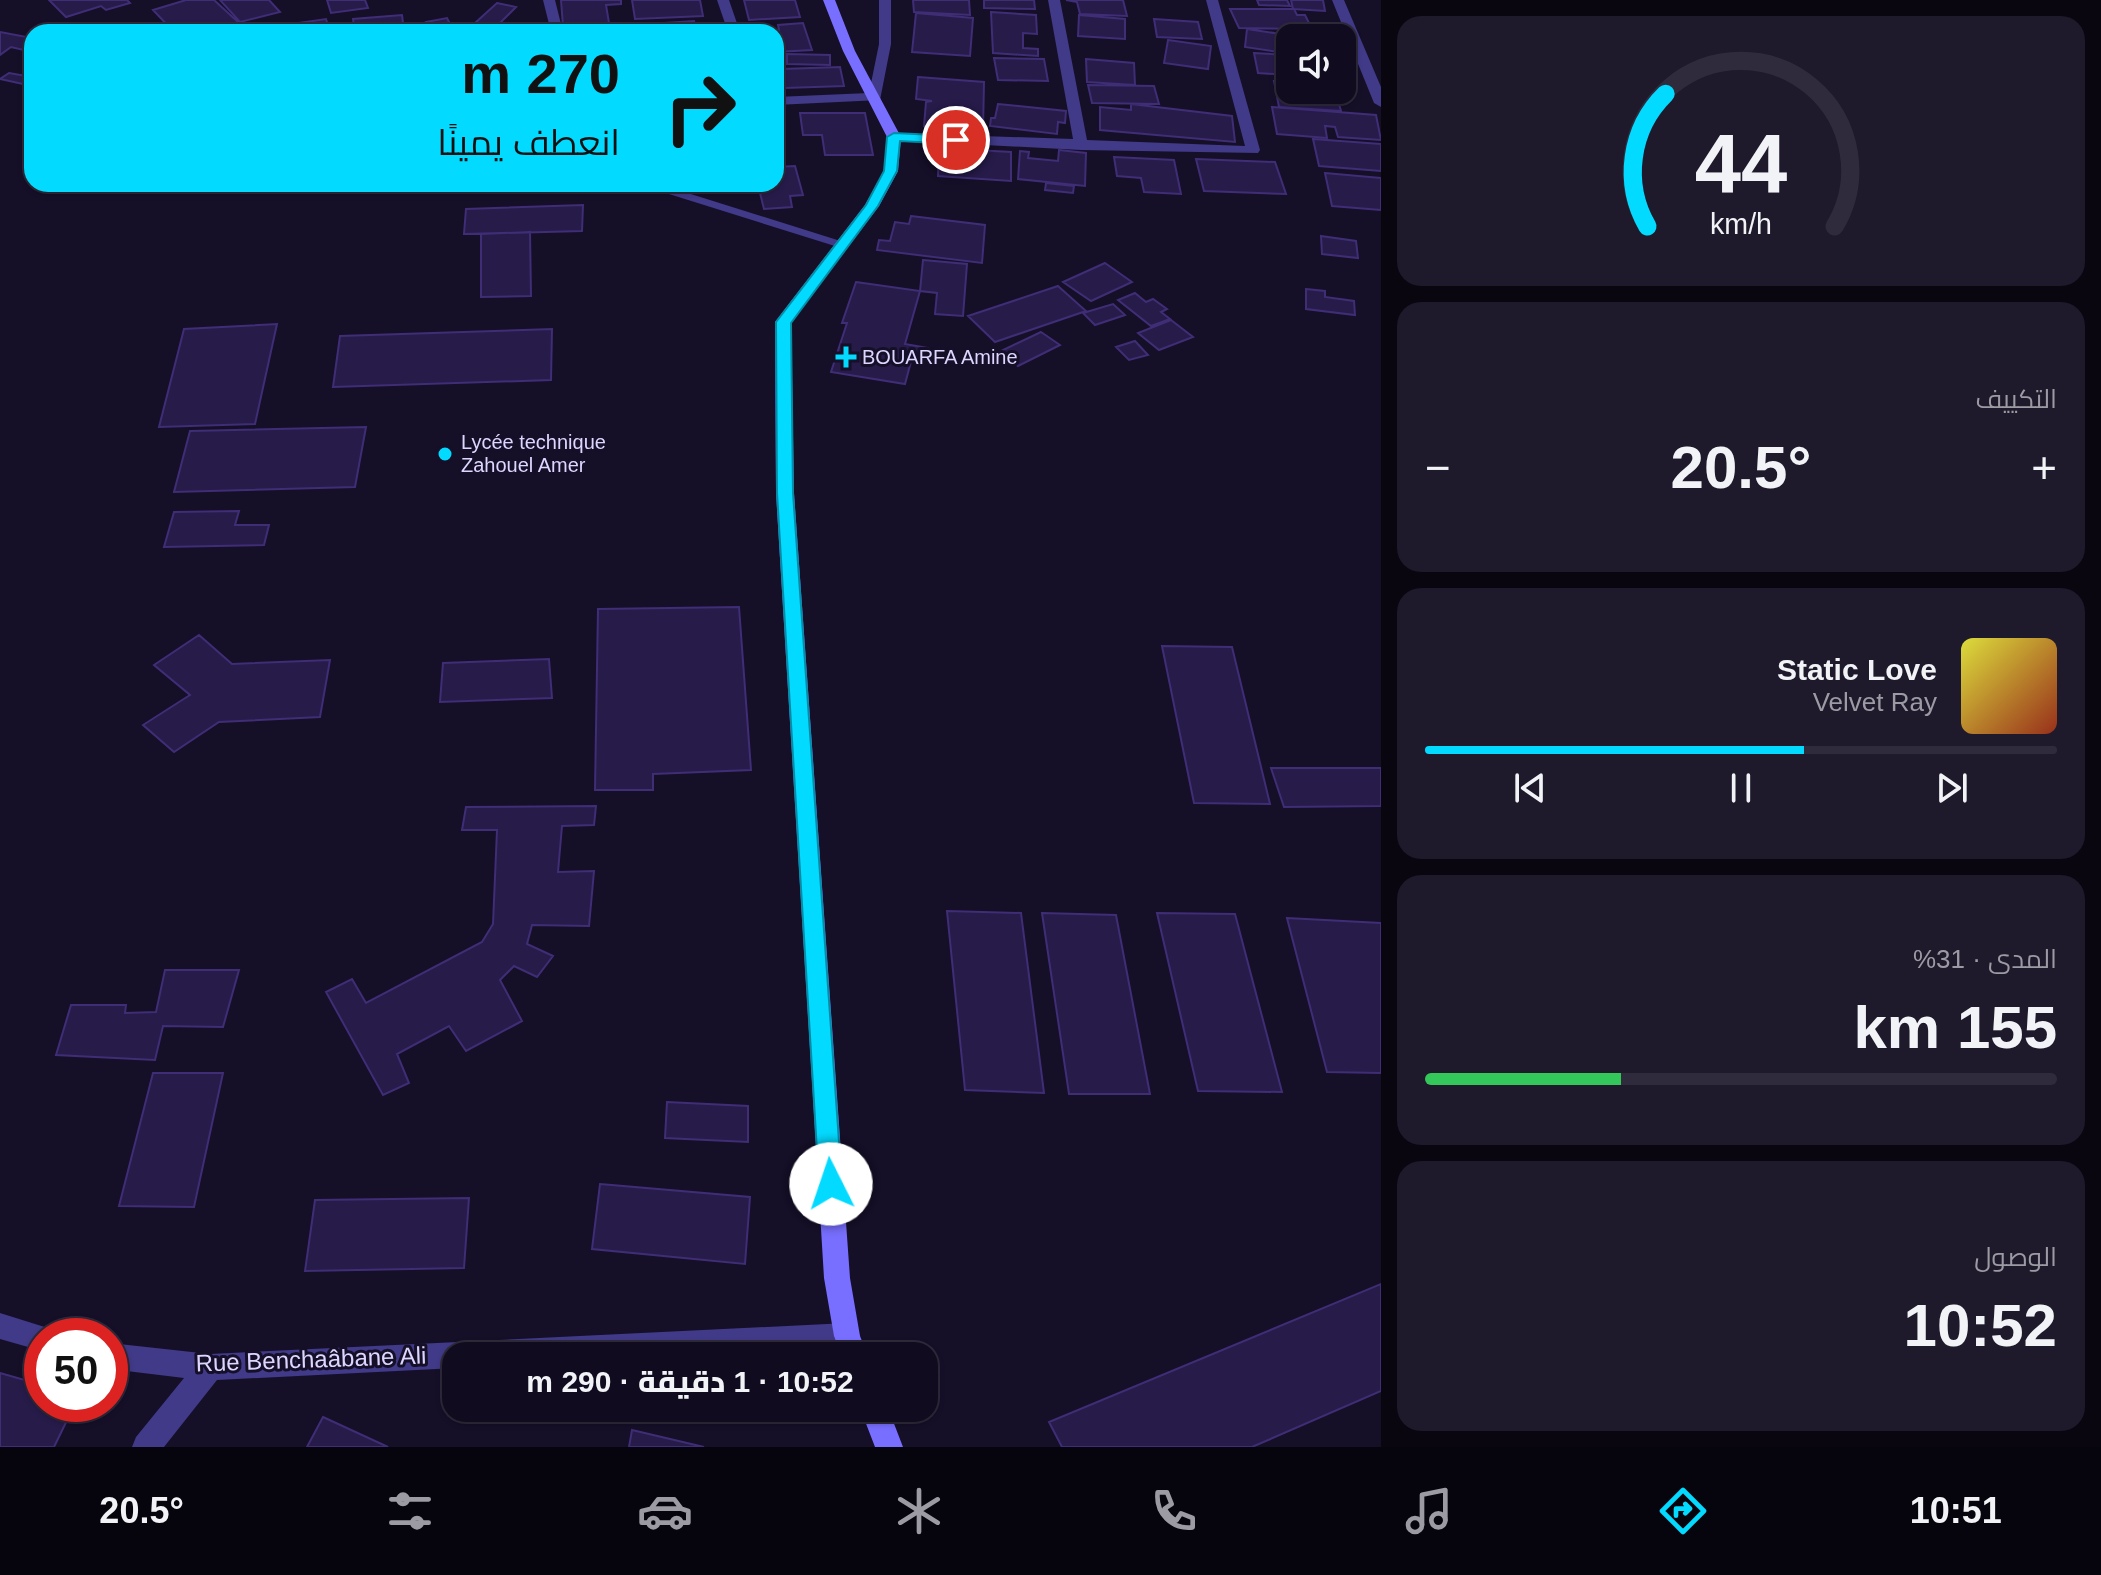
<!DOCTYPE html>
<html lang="ar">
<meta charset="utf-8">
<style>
:root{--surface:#100b1e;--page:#1e192b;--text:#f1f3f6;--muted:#9c9ba4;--line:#302b3c;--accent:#03daff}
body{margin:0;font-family:Arial,Cairo,sans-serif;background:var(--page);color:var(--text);direction:rtl;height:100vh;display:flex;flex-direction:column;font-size:30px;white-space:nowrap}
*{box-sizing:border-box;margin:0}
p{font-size:26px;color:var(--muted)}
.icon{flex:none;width:44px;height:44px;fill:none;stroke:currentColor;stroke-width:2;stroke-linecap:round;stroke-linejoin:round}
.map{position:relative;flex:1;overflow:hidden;direction:ltr}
.side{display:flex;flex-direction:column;gap:16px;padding:16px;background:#090610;width:720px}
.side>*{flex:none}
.guide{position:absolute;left:24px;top:24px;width:760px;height:168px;border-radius:24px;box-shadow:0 2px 6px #0004,0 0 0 2px var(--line);direction:rtl;background:#03daff;color:#111;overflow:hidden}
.tools{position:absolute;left:1276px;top:24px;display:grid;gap:16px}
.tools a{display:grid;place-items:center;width:80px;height:80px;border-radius:16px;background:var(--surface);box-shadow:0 2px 6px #0004,0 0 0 2px var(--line);font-size:40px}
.speed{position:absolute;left:24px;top:1318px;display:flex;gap:16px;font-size:40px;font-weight:700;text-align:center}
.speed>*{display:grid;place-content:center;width:104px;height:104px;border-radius:50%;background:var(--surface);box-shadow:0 2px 6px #0004,0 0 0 2px var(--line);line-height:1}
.speed .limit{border:12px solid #d22;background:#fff;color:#111}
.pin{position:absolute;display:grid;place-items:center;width:68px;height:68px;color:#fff;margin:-34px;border:4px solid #fff;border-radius:50%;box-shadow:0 2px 8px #0007}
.me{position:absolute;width:88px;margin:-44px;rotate:356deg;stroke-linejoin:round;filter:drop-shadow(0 0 6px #0008)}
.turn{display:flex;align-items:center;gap:28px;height:168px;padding:0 32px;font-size:36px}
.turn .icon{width:104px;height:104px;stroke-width:2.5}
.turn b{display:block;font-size:56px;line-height:68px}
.big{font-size:60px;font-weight:800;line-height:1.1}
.side .widget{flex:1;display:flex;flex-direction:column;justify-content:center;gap:12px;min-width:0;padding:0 28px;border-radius:24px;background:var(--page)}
.side .dial{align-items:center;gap:0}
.dial svg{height:208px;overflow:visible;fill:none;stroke:var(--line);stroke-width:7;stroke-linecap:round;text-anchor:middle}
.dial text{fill:var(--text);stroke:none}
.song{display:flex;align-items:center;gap:24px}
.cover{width:96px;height:96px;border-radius:12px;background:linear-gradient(135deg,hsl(60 70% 55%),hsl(10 70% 35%))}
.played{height:8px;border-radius:4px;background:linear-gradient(90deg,var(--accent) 60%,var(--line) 60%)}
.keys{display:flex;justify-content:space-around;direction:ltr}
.heat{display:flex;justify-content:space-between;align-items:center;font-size:44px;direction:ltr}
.charge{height:12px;border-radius:6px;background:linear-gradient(90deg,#34c759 31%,var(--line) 0)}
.trip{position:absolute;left:442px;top:1342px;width:496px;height:80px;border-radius:24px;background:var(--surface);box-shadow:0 2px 6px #0004,0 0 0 2px var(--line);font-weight:800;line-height:80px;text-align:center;direction:rtl}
.menu{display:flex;height:128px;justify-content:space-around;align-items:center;background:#06040c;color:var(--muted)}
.menu .icon{width:56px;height:56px}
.menu .current{color:var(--accent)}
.menu b{font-size:36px;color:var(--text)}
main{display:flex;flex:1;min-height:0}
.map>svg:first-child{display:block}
.building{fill:#271b4a;stroke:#3f2d76;stroke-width:2}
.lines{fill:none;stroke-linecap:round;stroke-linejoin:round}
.minor{fill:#403a88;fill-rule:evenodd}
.secondary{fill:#786eff;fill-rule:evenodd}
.route{fill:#03daff;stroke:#028ea6;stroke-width:2}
.poi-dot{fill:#03daff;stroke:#150f28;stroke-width:3}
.labels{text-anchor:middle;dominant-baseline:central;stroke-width:6;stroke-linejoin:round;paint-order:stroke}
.poi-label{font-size:20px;fill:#ddd7ff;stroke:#150f28;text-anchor:start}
.near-street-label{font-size:24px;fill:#ddd7ff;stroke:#150f28}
</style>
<main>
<section class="side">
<div class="widget dial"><svg viewBox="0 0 100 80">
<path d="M14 69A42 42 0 1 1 86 69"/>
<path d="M14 69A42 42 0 0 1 21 18" stroke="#03daff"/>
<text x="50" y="56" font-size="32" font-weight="700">44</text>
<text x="50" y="72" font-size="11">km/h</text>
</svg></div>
<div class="widget"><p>التكييف</p>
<div class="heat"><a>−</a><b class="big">20.5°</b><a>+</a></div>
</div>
<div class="widget">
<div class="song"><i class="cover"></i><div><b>Static Love</b><p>Velvet Ray</p></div></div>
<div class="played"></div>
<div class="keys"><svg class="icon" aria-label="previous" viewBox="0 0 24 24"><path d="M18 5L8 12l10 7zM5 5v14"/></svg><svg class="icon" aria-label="pause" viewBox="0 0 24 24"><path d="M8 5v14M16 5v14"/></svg><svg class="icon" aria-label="next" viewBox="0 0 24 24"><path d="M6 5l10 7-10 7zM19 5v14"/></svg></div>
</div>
<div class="widget"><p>المدى · 31%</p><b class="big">155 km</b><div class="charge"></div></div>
<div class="widget"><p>الوصول</p><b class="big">10:52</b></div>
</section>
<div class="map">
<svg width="1381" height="1447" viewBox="0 0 1381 1447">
<rect width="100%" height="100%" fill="#150f28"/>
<path class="building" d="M49,0h78l3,3 -24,7 -5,-4 -35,11z
M186,0h28l24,22 -29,9 -7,-7 -28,8 -21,-22z
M220,0h49l11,12 -40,10z
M327,0h38l3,8 -37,5z
M561,0h60v4l-15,1 3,18 -46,3z
M632,0h68l3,16 -68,3z
M744,0h51l5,17 -51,3z
M913,0h56l1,15 -56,-3z
M984,0h50l1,9 -51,-1z
M1066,0h57l4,16 -47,-2 -3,-12z
M1257,0h30l3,6 -31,-1z
M1291,0h32l2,11 -32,-2z
M497,3l19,4 -21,21 -20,-5z
M1230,9h64l3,6h8l7,14 -73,-1z
M991,12l45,3 1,19 -14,-1v15l15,1v7l-45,-3z
M916,13l57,5 -3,38 -58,-4z
M402,15l2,15 -49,2 -2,-13z
M1079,15l46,4v20l-47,-3z
M447,18l6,12 -22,2 -5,-10z
M326,19l4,13h-29l-3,-9z
M1154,19l44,3 4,17 -45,-2z
M694,21l1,5 16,-2 3,8h-46l-3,-9z
M803,23l9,27 -36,2v-20h-20l23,-2 -1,-5z
M1247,29l41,6 -2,18 -41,-6z
M0,32l32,6v14l-21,-5 -11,8z
M1168,40l43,6 -3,23 -44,-6z
M1254,53l36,2v12h-3l2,8 -31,-2z
M787,54l43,1v10l-43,-1z
M994,58l50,1 4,22 -50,-1z
M1086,59l48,4 1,22 -48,-3z
M840,67l4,19 -59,2 -3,-19z
M9,73l23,4v9l-32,-7z
M918,77l66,5 -1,49 -59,-5 2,-24 6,-1 -16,-2z
M1274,81l16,1v8h45l6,21 -62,-4z
M1088,85l66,1 5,18 -67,-1z
M998,104l68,7 -1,12 -7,-1 -1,12 -67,-8 1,-8h4z
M1131,104l101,12 3,26 -135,-12v-23l31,3z
M1272,107l104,8 5,25 -43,-3 -3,-10 -10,-1 2,12 -50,-4z
M800,113h65l8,42h-48l-3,-20h-19z
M1313,139l68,5v27l-62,-5z
M939,148l72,4v29l-73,-5z
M1059,150l27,3 -1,33 -67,-7 2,-28 9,1 -1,6 30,3z
M1114,157l60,3 7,34 -37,-2 -3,-14 -24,-2z
M1196,159l79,3 11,32 -82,-3z
M795,166l8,29 -13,1 2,11 -28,2 -5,-20 -17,1 -1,-6h35v-17z
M1325,173l56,5v32l-49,-4z
M1046,183l28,3 -1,7 -28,-3z
M583,205l-1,26 -118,3 2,-25z
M911,216l74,9 -3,38 -105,-13 2,-10 11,1 5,-19 14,2z
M530,232l1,64 -50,1v-63z
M1321,236l35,5 2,17 -36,-4z
M923,260l44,4 -4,52 -28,-2 2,-21 -17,-2z
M1105,263l27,19 -41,19 -28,-19z
M856,282l64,9 -15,53 23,4 -2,9 -13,-3 -8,30 -74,-12 16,-49h-5z
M1058,286l28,25 -91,31 -27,-26z
M1306,289l19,2v6l29,4 1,14 -49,-6z
M1135,293l11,9 7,-3 14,10 -6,3 9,7 -19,7 -33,-26z
M1113,304l12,11 -30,10 -12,-12z
M1171,320l22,17 -34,13 -21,-17z
M277,324l-22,100 -96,3 25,-98z
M552,329l-1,51 -218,7 7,-51z
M1041,332l19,13 -42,21 -19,-14z
M1135,341l13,14 -19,5 -13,-13z
M366,427l-11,60 -181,5 16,-61z
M239,511l-4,14h34l-5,20 -100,2 10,-35z
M739,607l12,163 -98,4v16h-58l3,-181z
M199,635l33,29 98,-4 -10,57 -101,5 -45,30 -31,-27 47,-30 -36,-30z
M1162,646l70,1 38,157 -76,-1z
M549,659l3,39 -112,4 3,-39z
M1271,768h110v38l-97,1z
M596,806l-2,19 -32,1 -4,46 36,-1 -5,55 -57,-1 -5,19 26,12 -16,21 -23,-11 -14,14 22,41 -56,30 -17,-25 -52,28 12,29 -26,12 -57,-103 26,-13 14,24 116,-61 11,-18 4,-94h-35l4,-23z
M947,911l74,2 23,180 -79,-3z
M1042,913l74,2 34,179h-81z
M1157,913l78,1 47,178 -84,-1z
M1287,918l94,5v150l-54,-1z
M165,970h74l-16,57 -60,-1 -8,34 -99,-5 15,-50h55l-1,8 31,-1z
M153,1073h70l-29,134 -75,-1z
M667,1102l81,4v36l-83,-4z
M600,1184l150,13 -5,67 -153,-15z
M469,1198l-5,70 -159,3 10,-71z
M1381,1284v107l-129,56h-190l-13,-25z
M0,1373l42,12v19h33l-21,43h-54z
M323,1417l65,30h-81z
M632,1430l72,17h-75z"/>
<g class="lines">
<path class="minor" d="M543,0h12l8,32h-12z
M717,0h12l11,32h-12z
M879,0h12v44l-11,56 -104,5v-8l93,-4 10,-49z
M1048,0h12l27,140 158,6 -39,-146h12l42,150 -2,3 -177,-3 -192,-10 -2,-3 7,-4 179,6z
M1332,0h12l37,87v20l-7,-4z
M637,184h22l191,60 -7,4 -5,-1z
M0,1313l51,16 3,7h-12v15l-42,-12z
M847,1323l9,4 4,9 -4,9 -9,4 -137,7h-254v12l-239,12 -53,67h-32l4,-10 48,-59 -74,-9v-26l100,11z"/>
<path class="secondary" d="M823,0h12l20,51 46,86 -3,34 -19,35 -88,116 3,171 56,785 10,58 8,20h-26l-8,-20 -10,-58 -48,-785 -1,-171 90,-117 19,-34 3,-34 -44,-86z
M860,1408h28l15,39h-28z"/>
</g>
<path class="route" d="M894,133l62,3 6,4 -6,4 -56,-3 -3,30 -19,35 -87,117 2,170 49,691 -3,8 -8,3 -8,-3 -4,-8 -42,-691 -1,-171 90,-117 18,-34 3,-34z"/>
<g class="poi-dot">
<path d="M842 345h8v8h8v8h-8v8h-8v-8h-8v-8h8z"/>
<circle cx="445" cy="454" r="8"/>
</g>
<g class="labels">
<g class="poi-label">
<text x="862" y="357">BOUARFA Amine</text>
<text x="461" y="442">Lycée technique<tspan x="461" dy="23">Zahouel Amer</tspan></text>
</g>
<g class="near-street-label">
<text transform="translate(311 1359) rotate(-2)">Rue Benchaâbane Ali</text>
</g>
</g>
</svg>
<div class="tools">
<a><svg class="icon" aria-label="sound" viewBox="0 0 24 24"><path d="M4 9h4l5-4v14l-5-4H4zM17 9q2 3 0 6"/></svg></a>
</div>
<div class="speed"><div class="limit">50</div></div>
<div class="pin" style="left:956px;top:140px;background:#d93025"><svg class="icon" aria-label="arrive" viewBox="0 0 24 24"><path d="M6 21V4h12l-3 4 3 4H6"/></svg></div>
<svg class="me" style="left:831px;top:1184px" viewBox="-20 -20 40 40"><circle r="19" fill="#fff"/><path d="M0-13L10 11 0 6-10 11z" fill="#03daff"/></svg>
<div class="trip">10:52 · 1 دقيقة · 290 m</div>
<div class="guide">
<div class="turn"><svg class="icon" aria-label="right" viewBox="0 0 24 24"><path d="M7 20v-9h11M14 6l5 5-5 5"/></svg><div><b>270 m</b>انعطف يمينًا</div></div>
</div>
</div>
</main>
<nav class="menu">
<b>10:51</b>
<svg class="icon current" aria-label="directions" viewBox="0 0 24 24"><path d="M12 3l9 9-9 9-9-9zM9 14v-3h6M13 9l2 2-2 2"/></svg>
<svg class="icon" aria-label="music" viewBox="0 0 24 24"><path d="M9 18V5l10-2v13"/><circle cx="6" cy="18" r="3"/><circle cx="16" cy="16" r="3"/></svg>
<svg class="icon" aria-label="phone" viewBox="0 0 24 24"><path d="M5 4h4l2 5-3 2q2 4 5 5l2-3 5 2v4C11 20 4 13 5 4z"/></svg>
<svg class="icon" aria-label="climate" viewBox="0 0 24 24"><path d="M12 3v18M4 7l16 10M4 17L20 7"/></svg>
<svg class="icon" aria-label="car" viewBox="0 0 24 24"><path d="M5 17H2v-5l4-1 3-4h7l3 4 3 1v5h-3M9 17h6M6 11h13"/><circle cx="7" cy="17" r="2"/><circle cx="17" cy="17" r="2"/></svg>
<svg class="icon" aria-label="filters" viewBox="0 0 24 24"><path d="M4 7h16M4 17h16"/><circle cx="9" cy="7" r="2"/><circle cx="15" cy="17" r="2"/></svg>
<b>20.5°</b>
</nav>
